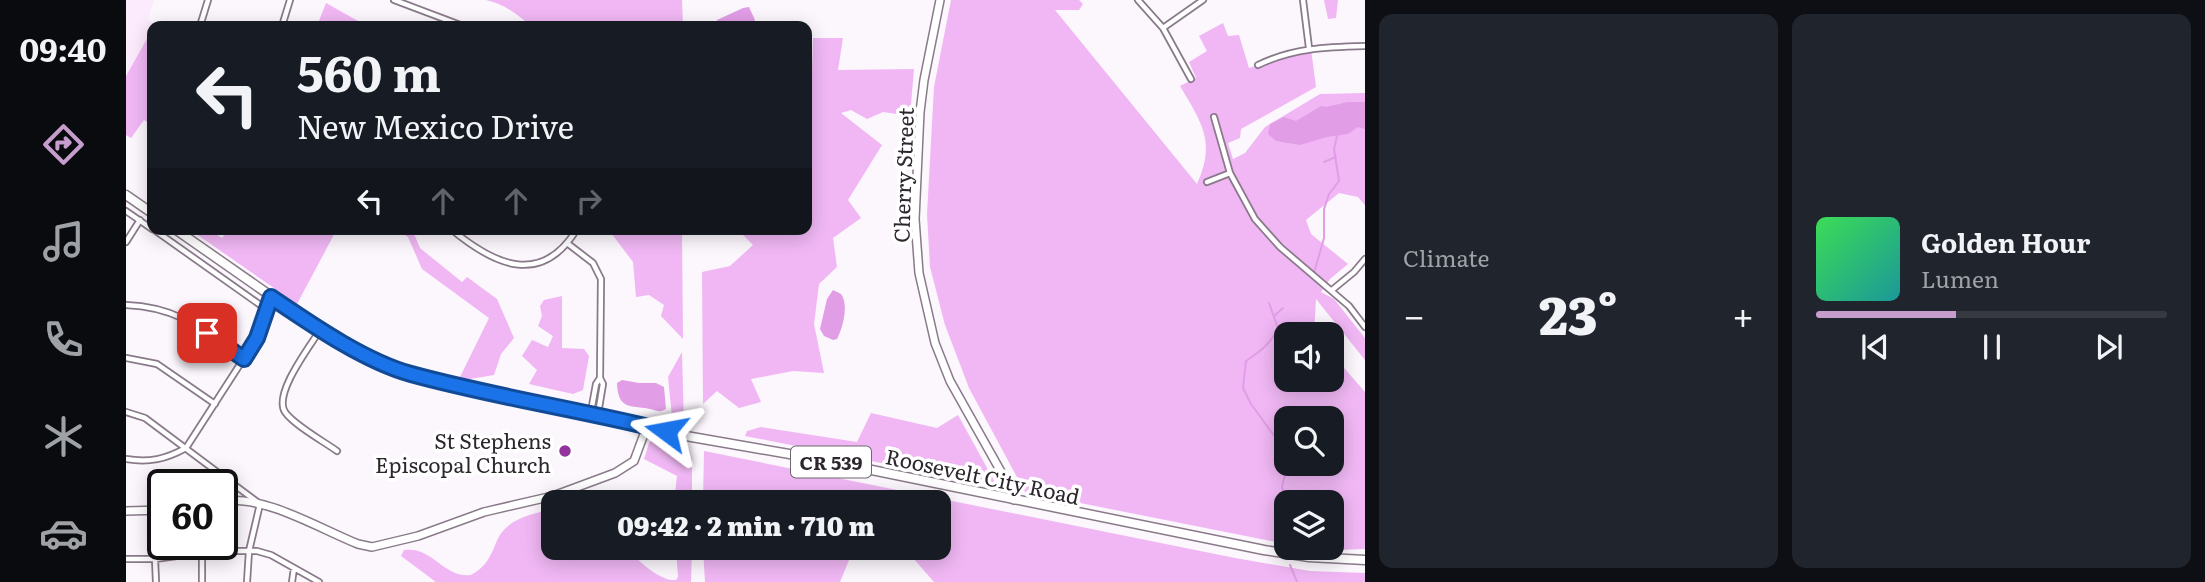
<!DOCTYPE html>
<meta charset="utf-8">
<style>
:root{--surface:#171b24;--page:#20242c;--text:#f1f3f6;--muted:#9ea1a6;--line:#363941;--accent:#c79dce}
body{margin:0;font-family:Literata,serif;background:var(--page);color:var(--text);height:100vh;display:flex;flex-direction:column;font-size:26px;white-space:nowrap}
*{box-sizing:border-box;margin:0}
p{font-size:23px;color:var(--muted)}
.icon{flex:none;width:38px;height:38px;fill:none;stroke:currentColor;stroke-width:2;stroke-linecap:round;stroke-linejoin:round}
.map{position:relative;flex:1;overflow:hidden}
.side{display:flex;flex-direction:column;gap:14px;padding:14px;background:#0d0f14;width:840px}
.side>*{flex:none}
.banner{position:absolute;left:21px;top:21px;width:665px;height:214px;border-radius:14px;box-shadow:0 4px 18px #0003;background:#171b24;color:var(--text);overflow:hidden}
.buttons{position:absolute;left:1148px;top:322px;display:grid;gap:14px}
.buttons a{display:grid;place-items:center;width:70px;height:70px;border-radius:14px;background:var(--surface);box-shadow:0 4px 18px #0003;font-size:35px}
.speed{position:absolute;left:21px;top:469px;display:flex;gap:14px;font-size:35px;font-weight:700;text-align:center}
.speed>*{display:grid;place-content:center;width:91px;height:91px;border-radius:50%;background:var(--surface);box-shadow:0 4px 18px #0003;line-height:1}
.speed .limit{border:4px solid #111;border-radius:10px;background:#fff;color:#111}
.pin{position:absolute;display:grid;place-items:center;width:60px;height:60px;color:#fff;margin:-30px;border-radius:14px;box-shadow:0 4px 10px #0006}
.me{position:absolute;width:77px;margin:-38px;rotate:283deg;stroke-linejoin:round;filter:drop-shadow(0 0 5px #0008)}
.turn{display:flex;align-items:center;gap:24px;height:147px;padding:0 35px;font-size:32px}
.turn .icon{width:91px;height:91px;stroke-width:2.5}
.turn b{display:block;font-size:49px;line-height:60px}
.lanes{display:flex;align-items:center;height:66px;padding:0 35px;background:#0003;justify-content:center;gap:35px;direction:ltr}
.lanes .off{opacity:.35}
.big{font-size:52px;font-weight:800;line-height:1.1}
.side .widget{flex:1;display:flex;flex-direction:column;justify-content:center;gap:10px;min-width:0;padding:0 24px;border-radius:14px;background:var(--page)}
.song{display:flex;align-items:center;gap:21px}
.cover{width:84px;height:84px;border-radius:10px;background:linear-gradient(135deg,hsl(130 70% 55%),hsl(180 70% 35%))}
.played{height:7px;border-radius:4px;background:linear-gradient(90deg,var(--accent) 40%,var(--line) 40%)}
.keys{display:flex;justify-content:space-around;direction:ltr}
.heat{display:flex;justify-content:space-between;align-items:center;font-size:38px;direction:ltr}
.side .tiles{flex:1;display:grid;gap:14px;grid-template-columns:repeat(2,1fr)}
.trip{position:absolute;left:415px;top:490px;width:410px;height:70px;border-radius:14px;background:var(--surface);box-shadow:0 4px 18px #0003;font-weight:800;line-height:70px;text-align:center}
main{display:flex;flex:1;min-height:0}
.menu{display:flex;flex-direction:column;width:126px;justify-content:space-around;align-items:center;background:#090b0e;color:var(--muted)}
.menu .icon{width:49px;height:49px}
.menu .current{color:var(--accent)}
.menu b{font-size:32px;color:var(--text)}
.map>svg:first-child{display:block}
.built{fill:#fcebfd}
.green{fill:#f0b7f4;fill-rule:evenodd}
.water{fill:#e19de6}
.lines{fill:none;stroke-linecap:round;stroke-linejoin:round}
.stream{stroke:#e19de6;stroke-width:2}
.street-casing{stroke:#897a8a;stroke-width:8}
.secondary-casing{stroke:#897a8a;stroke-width:10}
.primary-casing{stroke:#897a8a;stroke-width:11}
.street{stroke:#fff;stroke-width:4.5}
.secondary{stroke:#fff;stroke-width:7}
.primary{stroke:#fff;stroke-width:8}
.route-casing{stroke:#114b97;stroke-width:18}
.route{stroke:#1a73e8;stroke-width:12}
.poi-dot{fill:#93339c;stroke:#fff;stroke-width:2.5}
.labels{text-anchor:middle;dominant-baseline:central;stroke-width:7;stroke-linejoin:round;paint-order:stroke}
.shield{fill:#fff;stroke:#6c686c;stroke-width:2}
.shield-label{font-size:19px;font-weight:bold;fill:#2d272d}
.street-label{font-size:21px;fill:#2d272d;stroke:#fff}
.poi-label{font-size:21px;fill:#2d272d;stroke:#fff;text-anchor:end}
</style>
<main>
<nav class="menu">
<b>09:40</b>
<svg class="icon current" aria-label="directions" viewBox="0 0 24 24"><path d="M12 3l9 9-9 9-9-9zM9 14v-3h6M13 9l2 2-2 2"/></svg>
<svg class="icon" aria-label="music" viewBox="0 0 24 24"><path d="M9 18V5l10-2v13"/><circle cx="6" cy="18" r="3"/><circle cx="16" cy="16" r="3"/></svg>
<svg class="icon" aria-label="phone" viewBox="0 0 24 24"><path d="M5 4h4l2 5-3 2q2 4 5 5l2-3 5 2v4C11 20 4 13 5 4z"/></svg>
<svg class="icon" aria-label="climate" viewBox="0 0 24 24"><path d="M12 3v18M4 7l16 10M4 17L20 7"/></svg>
<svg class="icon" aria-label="car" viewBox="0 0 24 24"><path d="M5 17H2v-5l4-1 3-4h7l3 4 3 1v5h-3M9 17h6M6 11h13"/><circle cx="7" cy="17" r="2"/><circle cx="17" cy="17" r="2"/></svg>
</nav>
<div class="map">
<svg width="1239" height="582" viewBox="0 0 1239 582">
<rect width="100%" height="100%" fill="#fcf6fd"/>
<path class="built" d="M0,0h28l-6,19 6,7 -27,50z"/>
<path class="green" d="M360,0h196l1,26h-152c-14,-12 -27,-22 -45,-26z
M825,0h128l4,4 -4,6h-24l142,174c19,-42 5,-61 -17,-98l16,-8 -7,-16 18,-11 -8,-15 24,-13 5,13 11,-1 10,33 62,-19 5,38 -75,42 -1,9 -12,5 5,16 12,-6 20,-26 55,-33 45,-1v112l-7,-8 -19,-4 -33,27 5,14 37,30 -18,15 -9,13 13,7 31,39v22l-49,-61 -2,35h-28v46h46v-26l33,38v157l-27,1 -22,-2h16v-46h-46v42l-261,-52 -56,-104 -24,-63 -15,-58 -3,-53 7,-127zM1160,418h46v46h-46z
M1198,0h14l-2,18 -8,1z
M200,3l32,18 2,5h-43z
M26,30v95l-8,-5 -13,18 -5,-3v-59z
M687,38h30l-5,32 76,-1 -4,47 -27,-4 -16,7 -16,-9 -10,3 41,32 -34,55 13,18 -28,20 4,29 -18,17 -5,40 10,49 -31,-2 -42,8 10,23 -22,6 -22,-17 -14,13 -1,-132 28,-6 23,-21 -16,-16h70v-158l5,-1z
M63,229h19l14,9 7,-9h108l-40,75z
M269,229h17l8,19 42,34 5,-5 30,22 17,39 -13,16 -7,21 -36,6 31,-63 -67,-49 -14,-32z
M486,229h70l1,110 -22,-23 3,-11 -15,-10 -13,2 -3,-35 -22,-29z
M436,296v52l22,1 5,7 -6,34 -10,4 -44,-10 8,-14 -15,-14 10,-16 16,7 5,-11 -15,-10 4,-10 -2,-10 4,-6z
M556,352l2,73 -11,2 -5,-50z
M745,413l66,15 21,-13 39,71 -252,-50 2,-5 14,-4 96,15z
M527,439l27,5 9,5 3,10v43h-18l3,-26 -33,-17 5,-16z
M578,451l531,107 75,13 55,2v9h-431l-21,-24 -17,-10h42v-46h-235z
M427,508v40h74c9,11 33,34 49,32l2,-3 -2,-29h16l-1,34h-255l-35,-26 3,-6c29,-4 39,28 67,25 26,-14 20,-35 36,-48 13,-12 30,-13 46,-19z
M577,548h151l-14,34h-135z"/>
<path class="water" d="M623,7l6,13 -5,6h-34l1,-6 26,-12z
M1222,102h17v27l-7,-2 -10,7 -21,3 -27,8 -24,-4 -8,-7 2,-10 14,-7 12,4 25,-15 5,1z
M707,290l8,4c8,11 2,33 -4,45l-4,1 -9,-4 -4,-7 7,-30z
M496,380l17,3h17l8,4 2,22c-7,4 -8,2 -16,0 -20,-4 -32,1 -33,-26z"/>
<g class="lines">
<path class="stream" d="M1198,162l12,-5
M1188,273l10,-35v-29l5,-15 10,-13 -5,-32 3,-13
M1143,303l9,25c-7,16 -19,24 -32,33l-3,27 8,16 35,48
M1148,316l9,-8
M1160,517l-4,-31 6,-22
M1164,565l7,17"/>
<defs>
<path id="street" d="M268,0l69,26
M1012,0l25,28 28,51
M1177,0l6,48
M74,26l8,-26
M156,26l8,-26
M1037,28l40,-28
M1132,65c35,-17 69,-18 107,-19
M1088,117l16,56 25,46 25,28 69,59 16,21
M1081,182l23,-9
M0,211l26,18
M27,229l113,80
M325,229c42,35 90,59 126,0
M0,242l14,-22
M441,243l26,20 8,16 -1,99 3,6 -4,24 -4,3 -1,5
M1206,290l22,-18 11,-13
M0,305c53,2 77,25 118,54
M194,330c-10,16 -47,64 -35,82 9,13 38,29 52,39
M0,358l31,6 58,40
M469,411l-3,-5 4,-22 4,-6
M0,412l19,6 115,86 -11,47 -2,31
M0,459c23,4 40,0 60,-11l71,-110 14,-41
M0,559h29l58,-8h44l14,4 48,27
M29,559l1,23
M76,582v-29
M166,582l2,-14"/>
<path id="secondary" d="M814,0l-16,80 -4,32 -5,107 4,54 16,70 15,38 59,105 5,14
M96,501c43,-6 96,27 136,43l14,3 46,-11 66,-24 69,-16 62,-23 19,-12 13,-35
M0,511l37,-1"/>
<path id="primary" d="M0,195l26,18
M49,229l126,88 55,32 54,24 87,23 189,40 132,23 446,91 45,7 56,3"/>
</defs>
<use href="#street" class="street-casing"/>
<use href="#secondary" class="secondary-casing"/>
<use href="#primary" class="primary-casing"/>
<use href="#street" class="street"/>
<use href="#secondary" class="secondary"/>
<use href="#primary" class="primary"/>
</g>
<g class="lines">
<defs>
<path id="route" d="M81,333l37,26 13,-21 14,-41c40,27 93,64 140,77 84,23 171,36 255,57"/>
</defs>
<use href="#route" class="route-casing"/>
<use href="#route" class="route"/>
</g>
<circle class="poi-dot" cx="439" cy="451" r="7"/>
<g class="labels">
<rect class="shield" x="665" y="446.5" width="80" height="31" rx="5"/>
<g class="shield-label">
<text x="705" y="462">CR 539</text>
</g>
<g class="street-label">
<text transform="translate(776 175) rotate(-88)">Cherry Street</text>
<text transform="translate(857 475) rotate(12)">Roosevelt City Road</text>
</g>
<g class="poi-label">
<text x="425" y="439">St Stephens<tspan x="425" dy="24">Episcopal Church</tspan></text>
</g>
</g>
</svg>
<div class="buttons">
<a><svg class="icon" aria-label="sound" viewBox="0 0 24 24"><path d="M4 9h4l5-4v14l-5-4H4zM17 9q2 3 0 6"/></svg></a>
<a><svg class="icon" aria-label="search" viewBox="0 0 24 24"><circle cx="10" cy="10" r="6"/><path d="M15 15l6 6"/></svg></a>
<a><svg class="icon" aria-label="layers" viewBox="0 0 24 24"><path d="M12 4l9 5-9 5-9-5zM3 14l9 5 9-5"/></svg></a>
</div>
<div class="speed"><div class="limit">60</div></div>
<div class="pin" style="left:81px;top:333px;background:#d93025"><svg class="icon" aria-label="arrive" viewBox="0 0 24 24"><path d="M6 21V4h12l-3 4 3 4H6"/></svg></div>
<svg class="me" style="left:540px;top:431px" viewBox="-20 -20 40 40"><path d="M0-17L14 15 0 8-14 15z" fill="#1a73e8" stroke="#fff" stroke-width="4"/></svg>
<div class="trip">09:42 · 2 min · 710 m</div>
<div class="banner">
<div class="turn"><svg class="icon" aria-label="left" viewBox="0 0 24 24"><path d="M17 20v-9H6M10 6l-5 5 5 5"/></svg><div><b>560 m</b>New Mexico Drive</div></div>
<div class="lanes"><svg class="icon" aria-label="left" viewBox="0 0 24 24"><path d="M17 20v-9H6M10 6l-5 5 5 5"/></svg><svg class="icon off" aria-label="ahead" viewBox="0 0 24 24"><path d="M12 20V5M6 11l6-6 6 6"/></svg><svg class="icon off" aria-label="ahead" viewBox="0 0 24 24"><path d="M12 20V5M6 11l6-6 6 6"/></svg><svg class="icon off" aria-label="right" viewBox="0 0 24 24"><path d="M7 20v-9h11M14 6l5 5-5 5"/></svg></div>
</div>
</div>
<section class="side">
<div class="tiles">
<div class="widget"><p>Climate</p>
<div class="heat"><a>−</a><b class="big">23°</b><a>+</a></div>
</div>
<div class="widget">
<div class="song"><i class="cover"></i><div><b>Golden Hour</b><p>Lumen</p></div></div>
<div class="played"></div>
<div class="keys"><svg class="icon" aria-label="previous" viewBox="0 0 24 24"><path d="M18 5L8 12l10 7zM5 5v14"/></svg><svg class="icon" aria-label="pause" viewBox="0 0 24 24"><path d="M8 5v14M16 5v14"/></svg><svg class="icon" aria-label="next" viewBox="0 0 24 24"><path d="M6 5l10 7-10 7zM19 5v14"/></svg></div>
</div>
</div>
</section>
</main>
